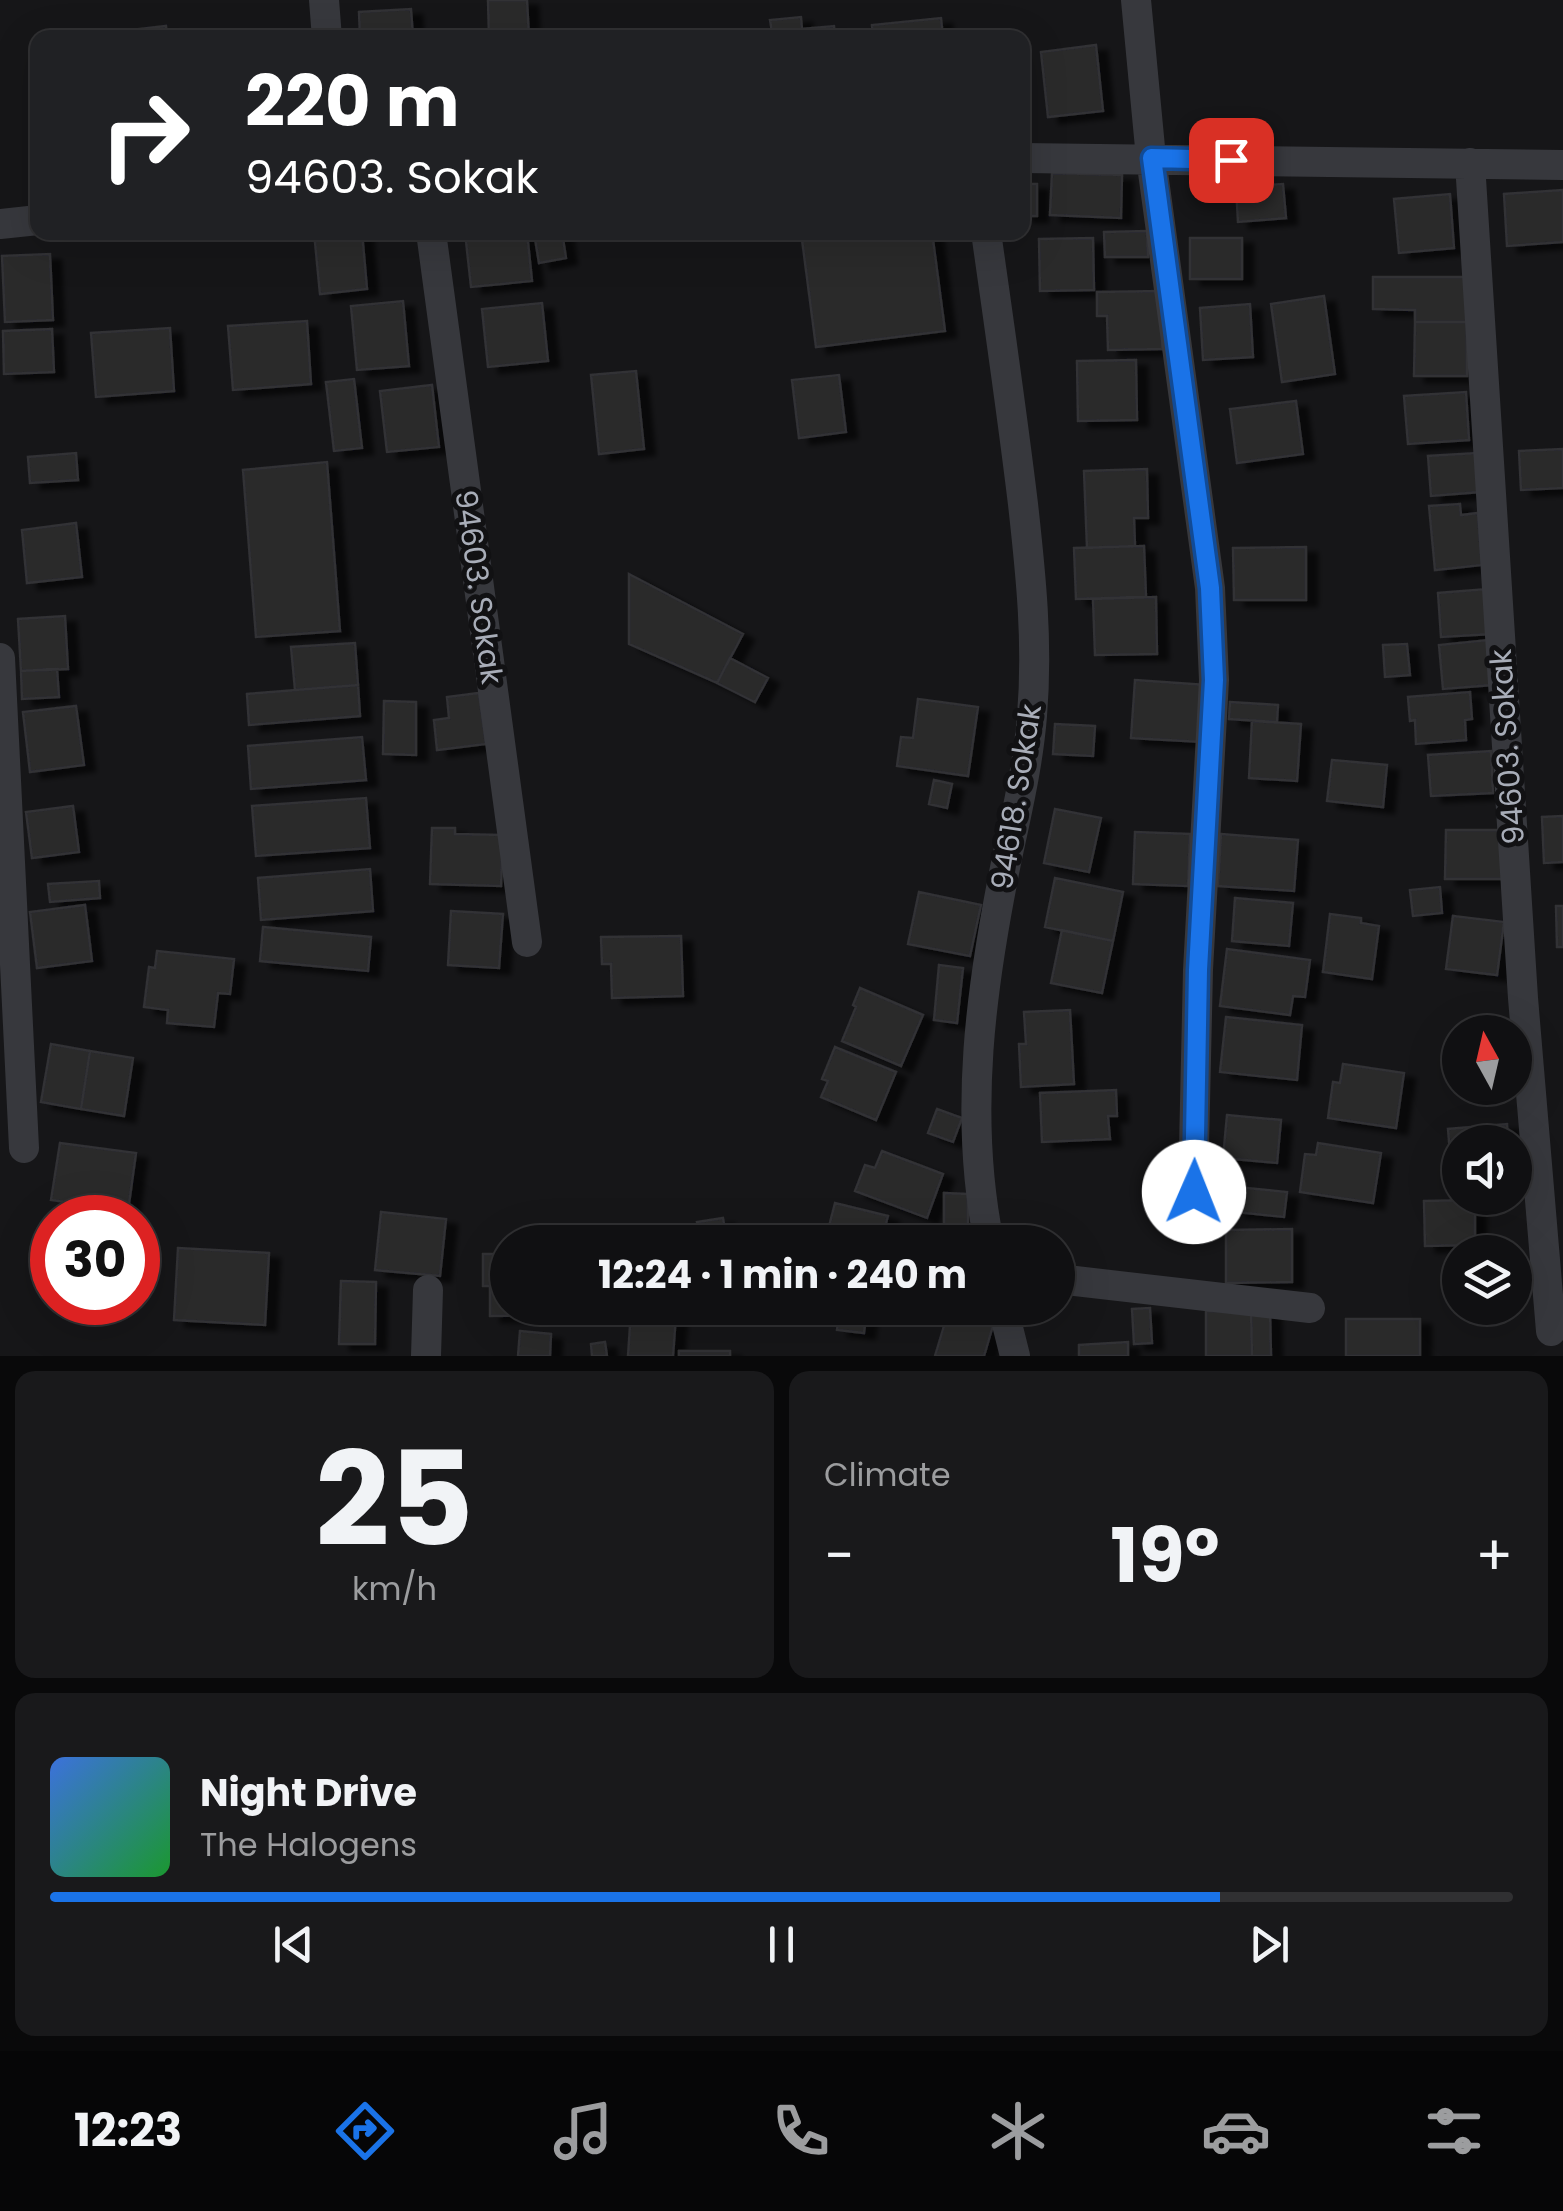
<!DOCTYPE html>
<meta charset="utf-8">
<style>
:root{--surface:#101012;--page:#19191b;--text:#f1f3f6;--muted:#9c9d9f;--line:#303032;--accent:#1a73e8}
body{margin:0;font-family:Poppins,sans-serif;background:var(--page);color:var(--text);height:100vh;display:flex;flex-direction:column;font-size:38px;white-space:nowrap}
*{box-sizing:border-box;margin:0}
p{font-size:32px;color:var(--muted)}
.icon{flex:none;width:55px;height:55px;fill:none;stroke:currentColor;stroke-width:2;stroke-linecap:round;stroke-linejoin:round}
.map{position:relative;height:1356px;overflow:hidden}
.details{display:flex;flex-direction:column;gap:15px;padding:15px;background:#09090a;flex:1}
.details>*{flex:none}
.hud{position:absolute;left:30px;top:30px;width:1000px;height:210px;border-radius:20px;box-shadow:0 10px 40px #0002,0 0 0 2px var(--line);background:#202124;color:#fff;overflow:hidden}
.needle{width:65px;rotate:352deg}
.tools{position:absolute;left:1442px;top:1015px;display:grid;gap:20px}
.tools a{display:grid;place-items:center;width:90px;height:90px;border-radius:50%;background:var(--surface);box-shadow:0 10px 40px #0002,0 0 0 2px var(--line);font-size:50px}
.speed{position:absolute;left:30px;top:1195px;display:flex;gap:20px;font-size:50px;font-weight:700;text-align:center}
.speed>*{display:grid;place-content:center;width:130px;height:130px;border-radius:50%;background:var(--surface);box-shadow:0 10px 40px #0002,0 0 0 2px var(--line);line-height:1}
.speed .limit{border:15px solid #d22;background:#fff;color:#111}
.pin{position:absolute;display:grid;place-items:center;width:85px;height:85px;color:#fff;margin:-42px;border-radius:20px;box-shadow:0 5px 15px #0006}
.me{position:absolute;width:110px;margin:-55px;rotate:1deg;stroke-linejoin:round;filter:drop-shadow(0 0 8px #0008)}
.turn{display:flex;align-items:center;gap:35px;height:210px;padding:0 50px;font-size:45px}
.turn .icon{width:130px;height:130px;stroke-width:2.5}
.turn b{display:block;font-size:70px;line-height:85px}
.big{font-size:75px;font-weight:700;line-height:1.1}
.details .tile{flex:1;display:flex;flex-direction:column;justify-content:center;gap:15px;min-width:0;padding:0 35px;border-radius:20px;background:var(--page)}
.details .dial{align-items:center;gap:0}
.dial b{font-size:130px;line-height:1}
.song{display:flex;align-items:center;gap:30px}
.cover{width:120px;height:120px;border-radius:15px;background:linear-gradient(135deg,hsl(220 70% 55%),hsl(130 70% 35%))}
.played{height:10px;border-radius:5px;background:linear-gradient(90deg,var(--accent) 80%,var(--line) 80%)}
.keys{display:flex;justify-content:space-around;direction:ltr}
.heat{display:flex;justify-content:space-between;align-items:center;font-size:55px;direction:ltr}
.details .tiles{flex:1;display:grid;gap:15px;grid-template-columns:1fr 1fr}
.tile:last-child{grid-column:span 2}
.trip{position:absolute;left:490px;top:1225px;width:585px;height:100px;border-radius:50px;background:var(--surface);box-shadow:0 10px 40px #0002,0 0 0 2px var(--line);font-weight:700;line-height:100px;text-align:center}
.tabs{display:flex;height:160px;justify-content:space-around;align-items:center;background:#060607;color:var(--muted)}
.tabs .icon{width:70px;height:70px}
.tabs .active{color:var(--accent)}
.tabs b{font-size:45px;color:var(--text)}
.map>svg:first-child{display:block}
.building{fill:#29292c;stroke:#303034;stroke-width:2.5;filter:url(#shadow)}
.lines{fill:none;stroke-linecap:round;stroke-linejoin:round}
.minor{stroke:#37383d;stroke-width:30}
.route-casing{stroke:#114b97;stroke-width:25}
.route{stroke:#1a73e8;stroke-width:18}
.labels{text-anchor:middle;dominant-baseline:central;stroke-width:10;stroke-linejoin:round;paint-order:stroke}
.street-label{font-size:30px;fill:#a8adb8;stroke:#111113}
</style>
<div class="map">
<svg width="1563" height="1356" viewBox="0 0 1563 1356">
<defs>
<filter id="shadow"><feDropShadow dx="11" dy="6" stdDeviation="2.5" flood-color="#0009"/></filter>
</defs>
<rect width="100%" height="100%" fill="#161618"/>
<path class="building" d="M488,0h39l2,38h-40z
M411,9l2,29h-53l-1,-26z
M801,17l1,12 32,-3 1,12h-80v-4l17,-2 -2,-12z
M941,18l2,20h-70l-1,-13z
M166,26l1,12h-54v-6z
M1096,45l7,66 -55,6 -7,-65z
M1052,173l70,2 -1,43 -71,-3z
M1022,184h15v32h-15z
M1283,184l3,34 -48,4 -2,-35z
M1563,190v52l-56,4 -3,-52z
M1450,194l4,54 -55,5 -5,-54z
M1147,231l1,26h-43l-1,-25z
M314,232h48l5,57 -47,5z
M465,232h62l5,49 -61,6z
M534,232h28l4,26 -27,5z
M801,232h131l13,99 -129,16z
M1093,238l1,52 -54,1 -1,-52z
M1190,238h52v41h-52z
M50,254l3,66 -48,2 -3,-66z
M1373,277h95l-1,45h-52v-12l-42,-1z
M1161,291l1,58 -54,1 -1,-34h-10v-24z
M1324,296l11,78 -53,8 -11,-78z
M403,301l6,65 -52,4 -6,-64z
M542,303l6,58 -60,6 -6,-58z
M1250,304l3,53 -50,3 -3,-52z
M307,321l4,63 -78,6 -5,-64z
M1415,322h52v54h-53z
M170,328l4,63 -78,6 -5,-64z
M52,329l2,43 -50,2 -1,-43z
M1136,360l1,60 -59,1 -1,-60z
M636,371l8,78 -45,5 -8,-79z
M839,375l7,57 -47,6 -7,-58z
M354,379l8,69 -28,3 -8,-69z
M432,385l7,62 -52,5 -7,-61z
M1466,392l3,48 -61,4 -4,-48z
M1296,401l7,53 -66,9 -7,-54z
M1563,449v39l-42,2 -2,-39z
M76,453l2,27 -48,3 -2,-26z
M1477,453l3,39 -49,4 -3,-40z
M327,462l13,169 -84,6 -13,-167z
M1147,469l1,49h-14l1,28 -48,2 -3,-77z
M1460,504l1,11 17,-2 4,52 -47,5 -6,-64z
M76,523l6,54 -55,6 -5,-53z
M1144,546l2,51 -70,2 -2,-51z
M1306,547v53h-72l-1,-52z
M629,574l114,60 -26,49 -88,-39z
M1487,589l4,45 -50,3 -3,-44z
M1156,597l1,57 -62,1 -2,-56z
M65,616l3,53 -47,2 -3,-52z
M1488,640l4,45 -49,4 -4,-44z
M355,643l3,42 -63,5 -4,-43z
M1407,644l3,31 -25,2 -2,-32z
M730,658l38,20 -13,24 -38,-19z
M57,669l2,28 -37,2 -1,-28z
M1135,680l71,5 -4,57 -71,-4z
M358,685l2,31 -111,9 -2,-31z
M1470,692l2,27 -7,1 1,20 -50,4 -1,-24 -5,1 -2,-24z
M479,693l7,51 -49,6 -3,-30 15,-2 -2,-21z
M918,699l60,8 -10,69 -71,-10 4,-29 12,1z
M384,701l32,1v53l-33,-1z
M1230,702l48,3 -1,17 -48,-3z
M76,706l8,59 -54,7 -7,-60z
M1252,721l49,3 -4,57 -48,-3z
M1055,724l40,2 -2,30 -40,-2z
M362,737l4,43 -115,9 -3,-43z
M1491,751l2,42 -62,3 -3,-41z
M1332,760l55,5 -4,42 -56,-6z
M934,780l18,4 -5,24 -18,-4z
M366,798l4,50 -114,8 -4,-50z
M73,806l6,46 -47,6 -6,-46z
M1055,809l46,9 -12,54 -45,-9z
M1563,816v46l-19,1 -2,-46z
M432,828h23v6l48,1 -2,51 -71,-2z
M1446,830h61l-1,49h-61z
M1135,832l55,2 -2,52 -55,-2z
M1221,834l77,6 -4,51 -76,-5z
M370,869l3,42 -112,9 -3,-42z
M1055,878l68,14 -10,49 -68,-14z
M99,881l1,17 -50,4 -2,-18z
M1440,887l2,26 -29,3 -3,-26z
M919,892l62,13 -11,51 -62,-12z
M1235,898l58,5 -4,43 -57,-5z
M85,905l7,56 -55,7 -7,-56z
M1556,906h7v41h-6z
M451,911l52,3 -4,54 -51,-3z
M1330,914l31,4v5l18,3 -7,53 -49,-7z
M1453,916l51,6 -7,53 -51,-6z
M263,927l108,10 -3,34 -108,-10z
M1062,930l51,11 -11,52 -51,-10z
M681,936l2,60 -71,2 -1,-34h-9l-1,-27z
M1227,949l83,11 -5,37 -12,-1 -3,19 -70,-9z
M157,951l77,8 -4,35 -12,-1 -4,34 -47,-4 1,-13 -24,-3 5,-40 6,1z
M939,965l24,3 -6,55 -23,-3z
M860,988l63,27 -22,51 -59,-25 14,-34 -3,-2z
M1070,1010l4,74 -53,3 -2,-43h7l-2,-32z
M1226,1017l76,8 -5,55 -77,-8z
M1516,1026l3,60h-4v-54h-55v3v-6z
M51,1044l39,7 -9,58 -40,-7z
M835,1047l61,25 -20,48 -55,-23 7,-16 -6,-2z
M90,1051l43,7 -9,58 -43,-7z
M1343,1064l61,9 -8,55 -68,-10 5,-36 7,1z
M1116,1090l1,26h-9l2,23 -68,3 -2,-49z
M937,1109l25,9 -9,24 -25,-9z
M1227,1115l54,5 -4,43 -54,-5z
M1507,1124l1,18h-48v36h-8l-4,-49z
M60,1143l76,10 -8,58 -77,-11z
M1318,1143l63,10 -8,50 -73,-11 5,-38 11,1z
M882,1151l61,23 -16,44 -72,-27 10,-26 10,3z
M1237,1187l50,5 -3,25 -49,-5z
M944,1193l24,1v48h-24z
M1475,1200v45l-50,1 -1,-45z
M835,1203l53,13 -7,26h-56z
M381,1212l65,7 -6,57 -65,-6z
M723,1218l4,24h-26l-4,-20z
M1292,1229v53l-66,1v-53z
M178,1248l91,5 -4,72 -91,-5z
M483,1254h25v54h46v7l-64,1v-30h-7z
M341,1281l35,1 -1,62h-36z
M840,1308h27l-3,25 -27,-3z
M1150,1308l2,35 -18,1 -2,-35z
M1270,1310l1,46h-19l-1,-45z
M631,1311l45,4 -3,41h-45z
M1206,1311h45l1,45h-46z
M969,1314l25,8 -10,34h-49l12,-40 19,6z
M1346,1319h74v37h-74z
M520,1331l31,3 -1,22h-32z
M605,1342l2,14h-15l-1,-12z
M1128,1342v14h-49v-11z
M679,1351h51v5h-51z"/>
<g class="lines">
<path class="minor" d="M324,0l3,38
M1136,0l15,158 59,430 4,92 -16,290 -5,222
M1022,158l541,7
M1470,163l53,835 28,333
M0,224l38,-4
M431,232l96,710
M986,232c13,91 26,181 37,272 8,72 15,139 9,212 -4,49 -15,95 -25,142 -26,127 -44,256 -18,384
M0,658l24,490
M1058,1279l252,29
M1003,1308l12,48
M426,1356l2,-66"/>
</g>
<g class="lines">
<defs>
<path id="route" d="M1194,1192l4,-222 16,-290 -4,-92 -58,-430 79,2"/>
</defs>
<use href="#route" class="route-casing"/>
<use href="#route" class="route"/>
</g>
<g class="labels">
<g class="street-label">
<text transform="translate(479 587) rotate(82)">94603. Sokak</text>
<text transform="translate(1507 747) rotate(-94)">94603. Sokak</text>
<text transform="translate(1016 797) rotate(-81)">94618. Sokak</text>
</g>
</g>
</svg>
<div class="tools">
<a><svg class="needle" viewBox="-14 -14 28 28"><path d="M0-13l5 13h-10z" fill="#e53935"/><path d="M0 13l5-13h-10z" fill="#9c9d9f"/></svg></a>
<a><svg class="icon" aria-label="sound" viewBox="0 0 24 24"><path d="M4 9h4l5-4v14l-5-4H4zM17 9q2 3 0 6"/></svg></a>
<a><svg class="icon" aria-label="layers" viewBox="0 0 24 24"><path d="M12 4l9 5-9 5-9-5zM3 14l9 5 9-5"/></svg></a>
</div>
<div class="speed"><div class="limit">30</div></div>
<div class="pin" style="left:1231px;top:160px;background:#d93025"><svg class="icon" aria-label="arrive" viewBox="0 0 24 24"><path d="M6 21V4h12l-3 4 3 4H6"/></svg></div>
<svg class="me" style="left:1194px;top:1192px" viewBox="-20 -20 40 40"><circle r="19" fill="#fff"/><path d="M0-13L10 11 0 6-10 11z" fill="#1a73e8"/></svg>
<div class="trip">12:24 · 1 min · 240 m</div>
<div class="hud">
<div class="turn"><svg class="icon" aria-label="right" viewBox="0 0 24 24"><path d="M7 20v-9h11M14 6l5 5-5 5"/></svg><div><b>220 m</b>94603. Sokak</div></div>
</div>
</div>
<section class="details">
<div class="tiles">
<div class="tile dial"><b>25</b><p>km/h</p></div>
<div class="tile"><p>Climate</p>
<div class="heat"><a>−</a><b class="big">19°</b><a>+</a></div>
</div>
<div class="tile">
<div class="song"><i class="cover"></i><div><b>Night Drive</b><p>The Halogens</p></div></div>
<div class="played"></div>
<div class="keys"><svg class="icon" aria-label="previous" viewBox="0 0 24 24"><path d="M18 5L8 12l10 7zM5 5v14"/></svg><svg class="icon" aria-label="pause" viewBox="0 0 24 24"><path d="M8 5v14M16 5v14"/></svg><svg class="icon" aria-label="next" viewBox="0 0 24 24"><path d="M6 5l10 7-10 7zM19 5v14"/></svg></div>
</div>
</div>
</section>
<nav class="tabs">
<b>12:23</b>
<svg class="icon active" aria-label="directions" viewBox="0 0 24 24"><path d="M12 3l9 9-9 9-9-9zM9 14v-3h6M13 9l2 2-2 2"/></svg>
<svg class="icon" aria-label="music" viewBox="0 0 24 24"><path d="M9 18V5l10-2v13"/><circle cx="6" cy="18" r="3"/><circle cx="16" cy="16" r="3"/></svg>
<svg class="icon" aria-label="phone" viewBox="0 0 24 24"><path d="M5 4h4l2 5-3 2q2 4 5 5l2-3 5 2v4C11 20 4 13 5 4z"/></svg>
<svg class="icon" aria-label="climate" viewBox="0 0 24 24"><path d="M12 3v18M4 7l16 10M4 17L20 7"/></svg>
<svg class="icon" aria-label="car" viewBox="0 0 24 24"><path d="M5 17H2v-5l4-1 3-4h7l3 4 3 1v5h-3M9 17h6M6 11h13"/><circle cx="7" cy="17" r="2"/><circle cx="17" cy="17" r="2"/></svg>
<svg class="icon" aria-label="filters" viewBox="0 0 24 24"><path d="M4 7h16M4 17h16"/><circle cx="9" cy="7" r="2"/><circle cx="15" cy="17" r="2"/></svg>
</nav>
